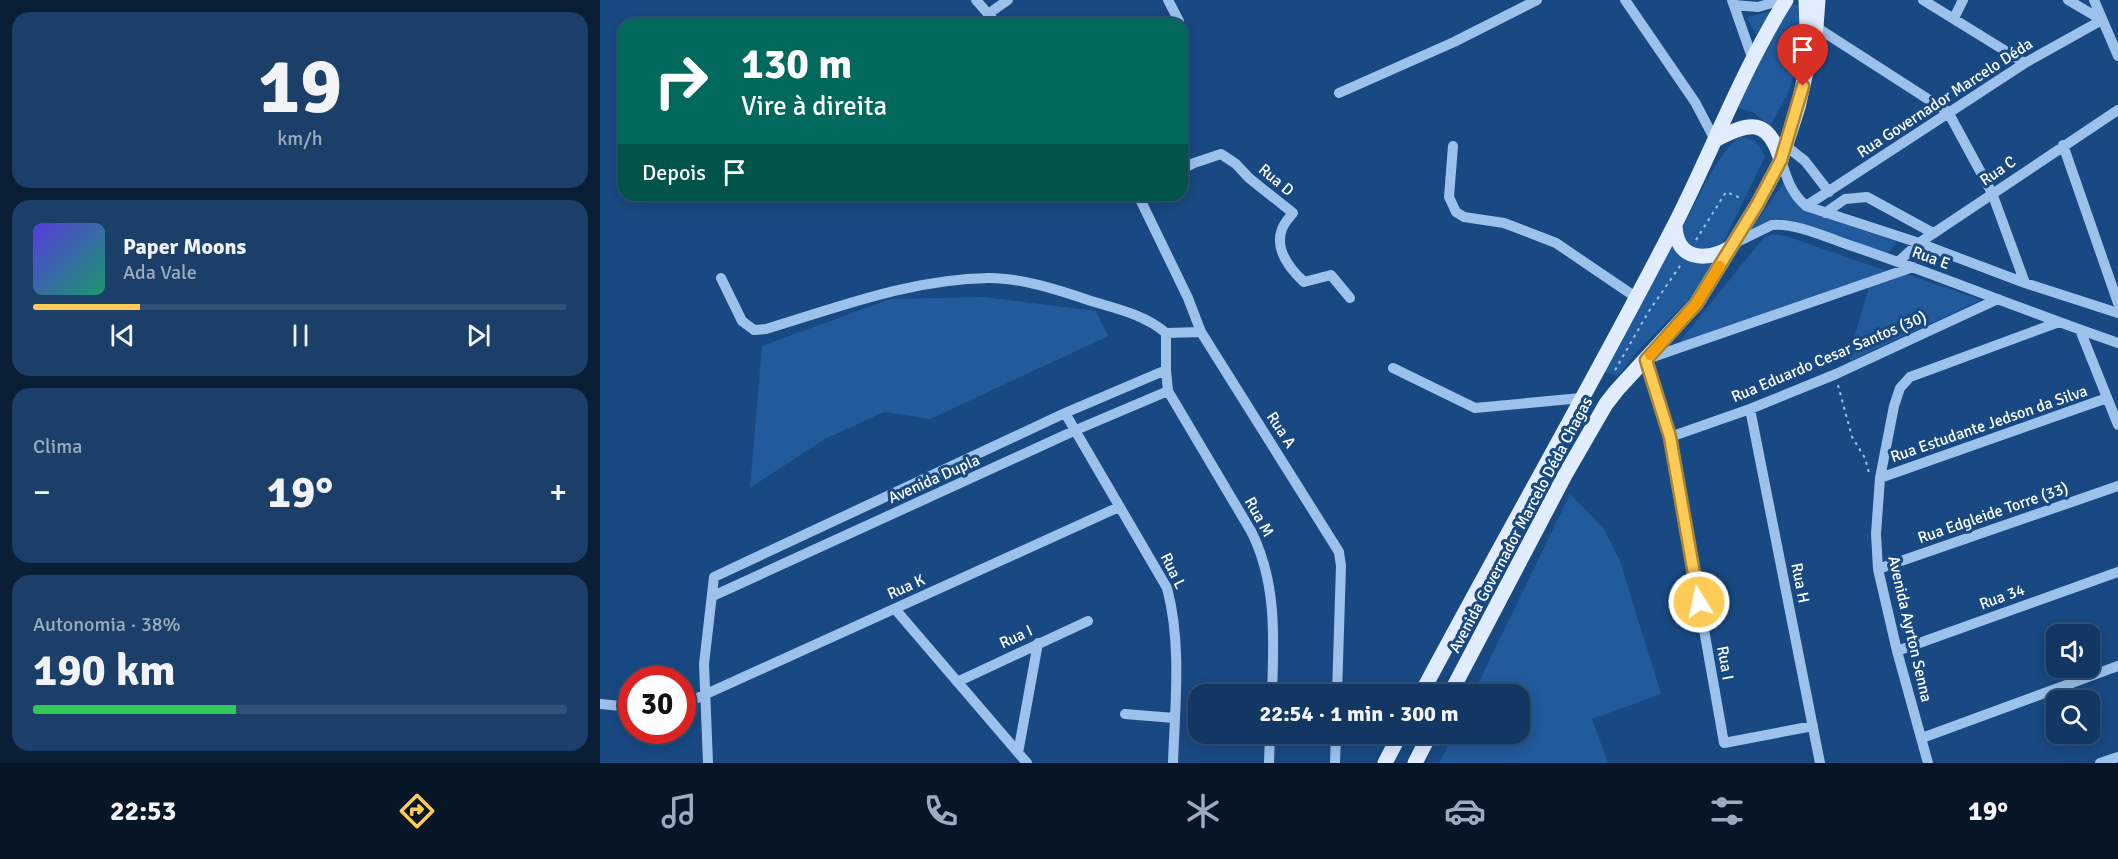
<!DOCTYPE html>
<html lang="pt">
<meta charset="utf-8">
<style>
:root{--surface:#123762;--page:#1b3f68;--text:#f1f3f6;--muted:#9cacbe;--line:#315177;--accent:#ffcb57}
body{margin:0;font-family:Signika,sans-serif;background:var(--page);color:var(--text);height:100vh;display:flex;flex-direction:column;font-size:22px;white-space:nowrap}
*{box-sizing:border-box;margin:0}
p{font-size:20px;color:var(--muted)}
.icon{flex:none;width:33px;height:33px;fill:none;stroke:currentColor;stroke-width:2;stroke-linecap:round;stroke-linejoin:round}
.map{position:relative;flex:1;overflow:hidden}
.drawer{display:flex;flex-direction:column;gap:12px;padding:12px;background:#0a1e36;width:600px}
.drawer>*{flex:none}
.banner{position:absolute;left:18px;top:18px;width:570px;height:183px;border-radius:18px;box-shadow:0 3px 15px #0003,0 0 0 2px var(--line);background:#00695c;color:#fff;overflow:hidden}
.controls{position:absolute;left:1446px;top:624px;display:grid;gap:12px}
.controls a{display:grid;place-items:center;width:54px;height:54px;border-radius:12px;background:var(--surface);box-shadow:0 3px 15px #0003,0 0 0 2px var(--line);font-size:30px}
.speed{position:absolute;left:18px;top:666px;display:flex;gap:12px;font-size:30px;font-weight:700;text-align:center}
.speed>*{display:grid;place-content:center;width:78px;height:78px;border-radius:50%;background:var(--surface);box-shadow:0 3px 15px #0003,0 0 0 2px var(--line);line-height:1}
.speed .limit{border:9px solid #d22;background:#fff;color:#111}
.pin{position:absolute;display:grid;place-items:center;width:51px;height:51px;color:#fff;margin:-62px -26px;border-radius:50% 50% 50% 0;rotate:-45deg;box-shadow:0 0 6px #0007}
.pin .icon{rotate:45deg}
.me{position:absolute;width:66px;margin:-33px;rotate:350deg;stroke-linejoin:round;filter:drop-shadow(0 0 4px #0008)}
.turn{display:flex;align-items:center;gap:21px;height:126px;padding:0 24px;font-size:27px}
.turn .icon{width:78px;height:78px;stroke-width:2.5}
.turn b{display:block;font-size:42px;line-height:51px}
.then{display:flex;align-items:center;height:57px;padding:0 24px;background:#0003;gap:12px;font-size:22px}
.big{font-size:45px;font-weight:800;line-height:1.1}
.drawer .tile{flex:1;display:flex;flex-direction:column;justify-content:center;gap:9px;min-width:0;padding:0 21px;border-radius:18px;background:var(--page)}
.drawer .dial{align-items:center;gap:0}
.dial b{font-size:78px;line-height:1}
.song{display:flex;align-items:center;gap:18px}
.cover{width:72px;height:72px;border-radius:9px;background:linear-gradient(135deg,hsl(250 70% 55%),hsl(160 70% 35%))}
.played{height:6px;border-radius:3px;background:linear-gradient(90deg,var(--accent) 20%,var(--line) 20%)}
.keys{display:flex;justify-content:space-around;direction:ltr}
.heat{display:flex;justify-content:space-between;align-items:center;font-size:33px;direction:ltr}
.charge{height:9px;border-radius:4px;background:linear-gradient(90deg,#34c759 38%,var(--line) 0)}
.trip{position:absolute;left:588px;top:684px;width:342px;height:60px;border-radius:18px;background:var(--surface);box-shadow:0 3px 15px #0003,0 0 0 2px var(--line);font-weight:800;line-height:60px;text-align:center}
.tabs{display:flex;height:96px;justify-content:space-around;align-items:center;background:#071627;color:var(--muted)}
.tabs .icon{width:42px;height:42px}
.tabs .on{color:var(--accent)}
.tabs b{font-size:27px;color:var(--text)}
main{display:flex;flex:1;min-height:0}
.map>svg:first-child{display:block}
.green{fill:#215b9c}
.lines{fill:none;stroke-linecap:round;stroke-linejoin:round}
.path{stroke:#9cc2ec;stroke-width:2;stroke-dasharray:3 4.5;stroke-linecap:butt}
.minor{stroke:#9cc2ec;stroke-width:10}
.major{stroke:#e1edff;stroke-width:15}
.route-casing{stroke:#a68439;stroke-width:15}
.route{stroke:#ffcb57;stroke-width:10}
.slow{stroke:#f59e0b;stroke-width:10}
.labels{text-anchor:middle;dominant-baseline:central;stroke-width:6;stroke-linejoin:round;paint-order:stroke}
.street-label{font-size:16px;fill:#fff;stroke:#184983}
</style>
<main>
<section class="drawer">
<div class="tile dial"><b>19</b><p>km/h</p></div>
<div class="tile">
<div class="song"><i class="cover"></i><div><b>Paper Moons</b><p>Ada Vale</p></div></div>
<div class="played"></div>
<div class="keys"><svg class="icon" aria-label="previous" viewBox="0 0 24 24"><path d="M18 5L8 12l10 7zM5 5v14"/></svg><svg class="icon" aria-label="pause" viewBox="0 0 24 24"><path d="M8 5v14M16 5v14"/></svg><svg class="icon" aria-label="next" viewBox="0 0 24 24"><path d="M6 5l10 7-10 7zM19 5v14"/></svg></div>
</div>
<div class="tile"><p>Clima</p>
<div class="heat"><a>−</a><b class="big">19°</b><a>+</a></div>
</div>
<div class="tile"><p>Autonomia · 38%</p><b class="big">190 km</b><div class="charge"></div></div>
</section>
<div class="map">
<svg width="1518" height="763" viewBox="0 0 1518 763">
<rect width="100%" height="100%" fill="#184983"/>
<path class="green" d="M1195,4l5,3 1,7 -3,48 -10,31 -18,33 -17,-14 -17,-5 52,-101z
M1172,11l-16,24 -9,-18z
M1140,137c14,0 20,8 25,20l-43,88 -21,7 -15,-5 -4,-17c10,-21 39,-83 58,-93z
M1184,182l2,8 14,18 97,34 -9,11 -109,-35 -30,15z
M1173,234l13,2 100,35 -209,74 83,-103 5,-5z
M1072,245c13,19 23,20 43,15l-28,42 -50,49 -19,25 -16,-4z
M1306,274l75,26 -131,61 -1,-6 20,-68z
M384,297l112,14 12,25 -178,83 -46,-7 -61,28 -73,48 12,-142 128,-47z
M970,494l34,35 16,32 41,133 -69,25 16,44h-169l15,-29h66v-40h-47z"/>
<g class="lines">
<path class="path" d="M1096,240l30,-48 17,7
M1015,370l34,-59 33,-48
M1238,385l14,52 13,21 4,15"/>
<path class="minor" d="M376,0l21,24
M568,0l11,21
M1025,0l70,102 20,38
M1132,0l21,60
M1323,0l102,63
M1468,0l34,20
M1494,0l24,56
M1134,5l24,2 24,-7
M388,14l20,-14
M1354,18l9,-18
M1216,27l132,85 44,81 33,90
M739,93l115,-51 83,-42
M1463,145l55,158
M853,146l-4,51 7,15 8,5 40,6 52,20 81,55
M1186,146l19,15 24,31
M1181,160c6,19 10,33 25,46l113,37 106,40 93,30
M582,169l12,-6 27,-9 15,10 13,14 44,35c-4,5 -9,10 -11,16 -8,21 8,40 22,53l27,-7 19,23
M538,195l50,103 13,34 138,220 2,14 -4,128
M1206,206l219,-143 77,-43
M1225,213l20,-14 22,-2 66,36
M1133,244l39,-19c23,-3 61,15 83,22 89,30 175,66 263,96
M1298,262l21,-19 199,-133
M121,278l21,43 12,9 12,-1c73,-22 145,-50 223,-51 33,0 70,12 102,23 27,8 54,14 75,32v37l2,21 83,140c26,51 23,108 21,163
M1480,330l38,95
M566,333l35,-1
M1047,359l266,-92
M1045,360l25,77 54,306 89,-17
M793,368l82,40 106,-10
M1150,409l70,354
M465,413l102,175c15,56 8,117 6,175
M1070,437l80,-28 86,-35 162,-75
M1280,478l227,-80
M1278,569l240,-83
M113,596l363,-166 92,-39
M295,609l132,154
M1297,651l221,-79
M357,682l131,-61
M0,704l32,3
M82,705l437,-198
M525,714l49,4
M1322,738l196,-72
M418,753l20,-110
M108,763l-4,-99 10,-87 351,-164 101,-43
M669,763l1,-29
M735,763l1,-29
M1328,763l-31,-112 -19,-82 -2,-35 4,-56 14,-72 6,-18 10,-11 149,-55
M1500,763l18,-6"/>
<path class="major" d="M1206,0l1,28
M1115,140c34,-18 53,-23 66,20
M1075,225c1,35 30,37 55,23
M821,694c83,-156 171,-309 252,-466 39,-76 68,-156 113,-228
M850,694l115,-219 41,-71 11,-14 79,-86 61,-99 24,-45 17,-53 18,-80 2,-27
M785,763l15,-29
M815,763l15,-29"/>
</g>
<g class="lines">
<defs>
<path id="route" d="M1099,602l-29,-165 -24,-77 50,-56 61,-99 24,-45 22,-74"/>
</defs>
<use href="#route" class="route-casing"/>
<use href="#route" class="route"/>
<path class="slow" d="M1050,355l46,-51 24,-38"/>
</g>
<g class="labels">
<g class="street-label">
<text transform="translate(1345 98) rotate(-33)">Rua Governador Marcelo Déda</text>
<text transform="translate(1398 171) rotate(-34)">Rua C</text>
<text transform="translate(676 180) rotate(40)">Rua D</text>
<text transform="translate(1331 258) rotate(20)">Rua E</text>
<text transform="translate(1229 357) rotate(-23)">Rua Eduardo Cesar Santos (30)</text>
<text transform="translate(1389 424) rotate(-19)">Rua Estudante Jedson da Silva</text>
<text transform="translate(681 430) rotate(57)">Rua A</text>
<text transform="translate(334 479) rotate(-24)">Avenida Dupla</text>
<text transform="translate(1393 513) rotate(-19)">Rua Edgleide Torre (33)</text>
<text transform="translate(659 517) rotate(61)">Rua M</text>
<text transform="translate(921 525) rotate(-62)">Avenida Governador Marcelo Déda Chagas</text>
<text transform="translate(573 571) rotate(64)">Rua L</text>
<text transform="translate(1200 583) rotate(79)">Rua H</text>
<text transform="translate(306 587) rotate(-24)">Rua K</text>
<text transform="translate(1402 597) rotate(-20)">Rua 34</text>
<text transform="translate(1310 629) rotate(77)">Avenida Ayrton Senna</text>
<text transform="translate(416 637) rotate(-25)">Rua I</text>
<text transform="translate(1125 663) rotate(80)">Rua I</text>
</g>
</g>
</svg>
<div class="controls">
<a><svg class="icon" aria-label="sound" viewBox="0 0 24 24"><path d="M4 9h4l5-4v14l-5-4H4zM17 9q2 3 0 6"/></svg></a>
<a><svg class="icon" aria-label="search" viewBox="0 0 24 24"><circle cx="10" cy="10" r="6"/><path d="M15 15l6 6"/></svg></a>
</div>
<div class="speed"><div class="limit">30</div></div>
<div class="pin" style="left:1203px;top:86px;background:#d93025"><svg class="icon" aria-label="arrive" viewBox="0 0 24 24"><path d="M6 21V4h12l-3 4 3 4H6"/></svg></div>
<svg class="me" style="left:1099px;top:602px" viewBox="-20 -20 40 40"><circle r="17" fill="#ffcb57" stroke="#fff" stroke-width="3"/><path d="M0-11L8 9 0 5-8 9z" fill="#fff"/></svg>
<div class="trip">22:54 · 1 min · 300 m</div>
<div class="banner">
<div class="turn"><svg class="icon" aria-label="right" viewBox="0 0 24 24"><path d="M7 20v-9h11M14 6l5 5-5 5"/></svg><div><b>130 m</b>Vire à direita</div></div>
<div class="then">Depois<svg class="icon" aria-label="arrive" viewBox="0 0 24 24"><path d="M6 21V4h12l-3 4 3 4H6"/></svg></div>
</div>
</div>
</main>
<nav class="tabs">
<b>22:53</b>
<svg class="icon on" aria-label="directions" viewBox="0 0 24 24"><path d="M12 3l9 9-9 9-9-9zM9 14v-3h6M13 9l2 2-2 2"/></svg>
<svg class="icon" aria-label="music" viewBox="0 0 24 24"><path d="M9 18V5l10-2v13"/><circle cx="6" cy="18" r="3"/><circle cx="16" cy="16" r="3"/></svg>
<svg class="icon" aria-label="phone" viewBox="0 0 24 24"><path d="M5 4h4l2 5-3 2q2 4 5 5l2-3 5 2v4C11 20 4 13 5 4z"/></svg>
<svg class="icon" aria-label="climate" viewBox="0 0 24 24"><path d="M12 3v18M4 7l16 10M4 17L20 7"/></svg>
<svg class="icon" aria-label="car" viewBox="0 0 24 24"><path d="M5 17H2v-5l4-1 3-4h7l3 4 3 1v5h-3M9 17h6M6 11h13"/><circle cx="7" cy="17" r="2"/><circle cx="17" cy="17" r="2"/></svg>
<svg class="icon" aria-label="filters" viewBox="0 0 24 24"><path d="M4 7h16M4 17h16"/><circle cx="9" cy="7" r="2"/><circle cx="15" cy="17" r="2"/></svg>
<b>19°</b>
</nav>
